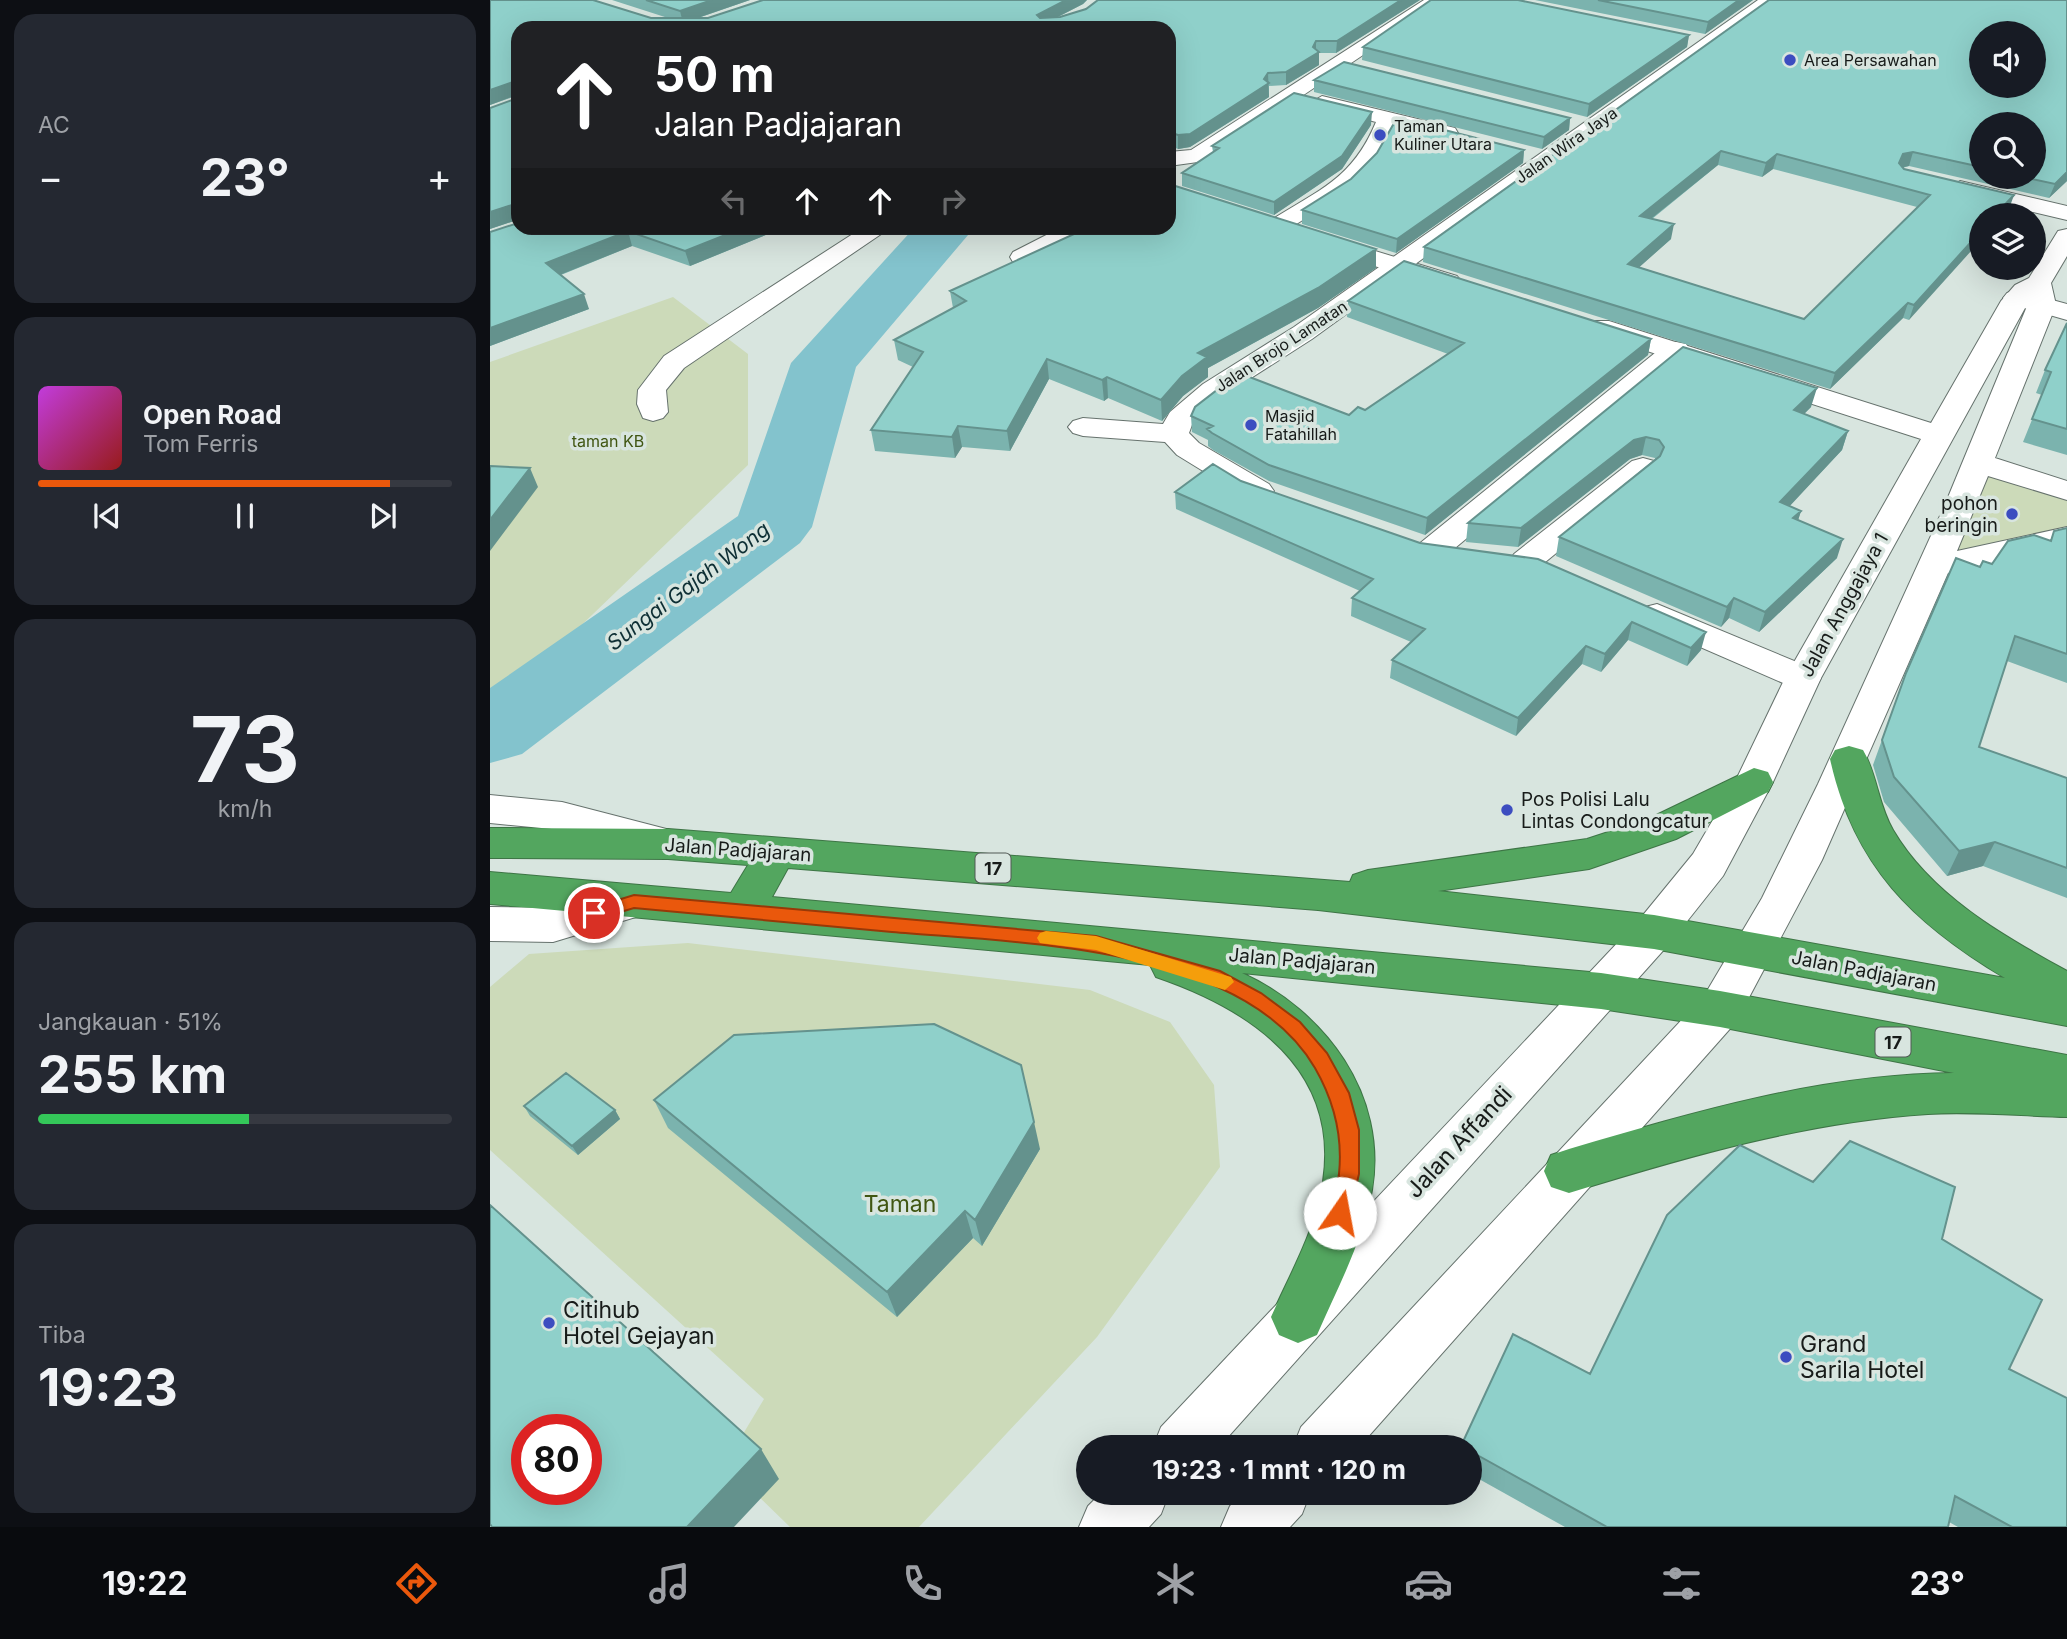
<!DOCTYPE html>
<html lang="id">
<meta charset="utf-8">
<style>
:root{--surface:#171b24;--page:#242831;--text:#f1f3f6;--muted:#9ea1a6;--line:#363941;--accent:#ea580c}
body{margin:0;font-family:Inter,sans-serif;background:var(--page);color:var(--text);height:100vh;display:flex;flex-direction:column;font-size:26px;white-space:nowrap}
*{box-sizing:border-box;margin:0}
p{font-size:23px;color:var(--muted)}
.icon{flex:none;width:38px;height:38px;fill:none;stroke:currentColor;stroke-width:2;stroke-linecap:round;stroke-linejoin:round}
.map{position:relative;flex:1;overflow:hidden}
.panel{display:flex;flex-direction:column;gap:14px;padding:14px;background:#0d0f14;width:490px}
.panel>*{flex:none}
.top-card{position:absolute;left:21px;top:21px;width:665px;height:214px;border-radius:21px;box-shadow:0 7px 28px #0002;background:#202124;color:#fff;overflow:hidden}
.buttons{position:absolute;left:1479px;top:21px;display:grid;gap:14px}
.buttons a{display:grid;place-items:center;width:77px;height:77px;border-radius:50%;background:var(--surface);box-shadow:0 7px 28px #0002;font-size:35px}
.speed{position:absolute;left:21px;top:1414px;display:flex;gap:14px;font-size:35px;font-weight:700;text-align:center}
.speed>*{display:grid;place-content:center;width:91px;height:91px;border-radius:50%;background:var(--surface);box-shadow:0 7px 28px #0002;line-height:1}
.speed .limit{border:10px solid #d22;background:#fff;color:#111}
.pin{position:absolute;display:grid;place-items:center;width:60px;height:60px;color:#fff;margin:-30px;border:4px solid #fff;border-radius:50%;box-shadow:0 2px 7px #0007}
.me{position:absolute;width:77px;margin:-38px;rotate:12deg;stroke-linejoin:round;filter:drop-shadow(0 0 5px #0008)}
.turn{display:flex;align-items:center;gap:24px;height:147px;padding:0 28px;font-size:32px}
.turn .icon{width:91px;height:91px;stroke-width:2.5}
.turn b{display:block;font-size:49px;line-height:60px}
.lanes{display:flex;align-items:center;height:66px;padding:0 28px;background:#0003;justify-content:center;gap:35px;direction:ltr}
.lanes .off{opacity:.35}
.big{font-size:52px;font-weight:700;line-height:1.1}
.panel .widget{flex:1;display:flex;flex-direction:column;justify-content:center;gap:10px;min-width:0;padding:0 24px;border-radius:21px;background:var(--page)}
.panel .dial{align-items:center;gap:0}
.dial b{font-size:91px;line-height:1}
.song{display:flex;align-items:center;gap:21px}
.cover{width:84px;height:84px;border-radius:10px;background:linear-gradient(135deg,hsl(290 70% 55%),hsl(0 70% 35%))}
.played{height:7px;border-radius:4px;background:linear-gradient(90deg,var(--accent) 85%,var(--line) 85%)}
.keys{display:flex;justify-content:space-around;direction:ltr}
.heat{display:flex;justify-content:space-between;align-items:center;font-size:38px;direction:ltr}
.charge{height:10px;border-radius:5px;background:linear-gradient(90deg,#34c759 51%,var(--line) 0)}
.trip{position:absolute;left:586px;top:1435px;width:406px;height:70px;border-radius:35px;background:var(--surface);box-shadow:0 7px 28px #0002;font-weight:700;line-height:70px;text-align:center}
.dock{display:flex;height:112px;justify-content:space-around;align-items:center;background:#090b0e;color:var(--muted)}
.dock .icon{width:49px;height:49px}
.dock .on{color:var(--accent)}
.dock b{font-size:32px;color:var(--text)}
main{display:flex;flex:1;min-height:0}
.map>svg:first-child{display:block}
.green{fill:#ccdab9}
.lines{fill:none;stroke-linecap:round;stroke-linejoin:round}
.river{fill:#83c3cd;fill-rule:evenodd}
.street-casing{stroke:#66726d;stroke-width:2}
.secondary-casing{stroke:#66726d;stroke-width:2}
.highway-casing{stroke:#3e7546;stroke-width:2}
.street{fill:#fff;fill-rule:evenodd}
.secondary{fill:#fff;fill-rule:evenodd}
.highway{fill:#53a65f;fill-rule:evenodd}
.wall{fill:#7bb3ae;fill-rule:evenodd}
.shaded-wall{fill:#64928d}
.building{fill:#8fd0ca;stroke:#64928d;stroke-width:2;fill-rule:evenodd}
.route{fill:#ea580c;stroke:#983908;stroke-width:2}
.slow{fill:#f59e0b}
.poi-dot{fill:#3c4dc0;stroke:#d8e5df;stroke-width:2.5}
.labels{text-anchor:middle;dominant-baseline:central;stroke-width:7;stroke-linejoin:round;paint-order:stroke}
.far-poi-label{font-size:16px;fill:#171b19;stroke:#d8e5df;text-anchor:start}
.far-street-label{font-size:16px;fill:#171b19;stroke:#d8e5df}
.far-park-label{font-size:16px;fill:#405612;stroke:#d8e5df}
.shield{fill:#d8e5df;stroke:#515854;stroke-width:2}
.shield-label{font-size:18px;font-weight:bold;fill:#171b19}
.poi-label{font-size:19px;fill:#171b19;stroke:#d8e5df;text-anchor:end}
.street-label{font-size:19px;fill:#171b19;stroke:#d8e5df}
.water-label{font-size:21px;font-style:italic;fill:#0e2f34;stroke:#d8e5df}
.near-street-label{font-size:23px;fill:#171b19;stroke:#d8e5df}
.near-park-label{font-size:23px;fill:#405612;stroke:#d8e5df}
.near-poi-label{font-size:23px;fill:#171b19;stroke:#d8e5df;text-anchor:start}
</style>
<main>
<section class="panel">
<div class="widget"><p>AC</p>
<div class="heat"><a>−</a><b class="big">23°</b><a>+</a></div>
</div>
<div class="widget">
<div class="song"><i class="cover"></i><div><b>Open Road</b><p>Tom Ferris</p></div></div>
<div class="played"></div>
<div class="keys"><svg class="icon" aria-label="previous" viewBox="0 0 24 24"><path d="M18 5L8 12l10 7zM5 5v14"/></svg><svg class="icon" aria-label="pause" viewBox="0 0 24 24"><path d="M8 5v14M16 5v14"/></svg><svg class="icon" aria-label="next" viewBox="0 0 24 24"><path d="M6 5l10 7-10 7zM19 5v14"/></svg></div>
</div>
<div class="widget dial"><b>73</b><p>km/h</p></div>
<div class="widget"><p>Jangkauan · 51%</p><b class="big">255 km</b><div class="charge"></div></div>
<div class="widget"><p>Tiba</p><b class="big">19:23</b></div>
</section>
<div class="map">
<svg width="1577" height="1527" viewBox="0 0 1577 1527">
<rect width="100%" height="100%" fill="#d8e5df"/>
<path class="green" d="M183,297l75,57v111l-258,248v-351z
M1489,463l88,28v45l-131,29z
M198,943l402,47 80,32 44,63 6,82 -123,170 -178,190h-129l-65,-63 39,-65 -274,-249v-163l39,-33z"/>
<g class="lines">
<path class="river" d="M424,228h60l-118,139 -44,160 -12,16 -278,211 -32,9v-75l248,-172 53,-153z"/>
<defs>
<path id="street" d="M934,0h21l-240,161 -36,5v-14l22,-2z
M1268,0h21l-467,339 -89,57 -30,26 -4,11 10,10 70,41 5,7 -5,7 -11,2 -11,-2 -70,-43 -12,-13 -82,-6 -10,-3 -5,-6 5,-6 10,-3 80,6 7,-12 33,-28 91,-57z
M832,96l133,32 3,5 -11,6 -52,-13 -9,24 -24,32 -78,50h-16l-4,-5 4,-5c50,-32 84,-42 108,-100l-61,-16 -3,-4z
M1470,181l107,25v14l-115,-27 -3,-5z
M372,228h28l-206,140 -18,22 2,22 -5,6 -10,3 -10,-3 -6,-14 1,-14 26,-34z
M570,228h29l-4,5 -54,29h-18l-3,-5 3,-5z
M1526,290l51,14v16l-60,-17 -4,-5 4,-5z
M1186,342l10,2 4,6 -4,6 -243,202 -12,3 -12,-3 -4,-7 4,-7 247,-200z
M1153,458l11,3 4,6 -4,6 -116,95 -12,3 -12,-3 -5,-7 5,-7 118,-93z
M1167,604l159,66 5,8 -5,8 -13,4 -13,-4 -145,-63 -5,-8 5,-8z"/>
<path id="secondary" d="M1577,229v27l-16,27 5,22 -61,153 72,23v19l-79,-24 -31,75 110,-24v20l-119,26 -126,287 -86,162 -377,425h-66l8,-20 403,-431 58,-98 56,-114 126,-277 86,-208 -209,379 -48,104 -50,94 -54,68 -450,503h-66l8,-20 478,-507 54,-66 42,-72 50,-104 136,-239 -330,-106 -4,-6 4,-6h18l322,102 70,-122 14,-16 14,-7 29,-47z
M836,236l131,40 4,5 -4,5 -9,3 -131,-41 -3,-5 3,-5z
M0,795l72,7 112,29 6,11 -6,11 -14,4 -98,-27 -72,-7z
M144,886l15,5 6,11 -6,11 -96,29 -63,-1v-34l63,1z
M611,1493h68l-8,21 -12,13h-70l9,-21z
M752,1493h68l-8,21 -12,13h-69l9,-21z"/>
<path id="highway" d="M1359,746l14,4c14,24 15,54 30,80 38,65 110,106 174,141v55l-413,-77 -336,-39 -530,-42 -16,29 829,76 119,18 347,64v62c-46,-1 -93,-6 -139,-3 -123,8 -242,43 -359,79l-18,-6 -7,-16 7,-16 18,-6c125,-37 253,-75 385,-76l-234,-46 -119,-18 -359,-36c83,38 146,122 130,217 -9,51 -35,99 -55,145l-19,8 -19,-8 -8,-18c16,-36 35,-70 46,-108 36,-127 -53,-195 -161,-232l-6,-12 -660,-61v-32l241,21 17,-28 -80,-6 -178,-1v-30l178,1 682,53 3,-7 15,-5 219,-31 61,-20 106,-51 14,4 5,10 -5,10 -92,47 -87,30 -151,22 216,24 351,63c-92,-55 -151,-112 -175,-219l5,-9z"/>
</defs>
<use href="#street" class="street-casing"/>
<use href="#secondary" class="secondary-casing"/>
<use href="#highway" class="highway-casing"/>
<use href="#street" class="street"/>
<use href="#secondary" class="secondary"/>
<use href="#highway" class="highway"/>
</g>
<path class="wall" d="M0,0l161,18h17l-56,-18h138l-52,18h10l55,-18h324l-4,4 -25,13 28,-8 12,-9h322l-84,53h-17v12l-33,20 -17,1v11l-79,50 -12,2 -9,-4v-117h-651v193l-1,-1 -27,9v-121l25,-9 1,-3 -26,9z
M1045,0h218l-48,34z
M1577,0v181l-18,17 -140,-32 -7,2 2,1 105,40 -6,6h-22l-72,105 -6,-2 -73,71 -407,-127 1,-15zM1491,124l53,53h-53zM1228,165l44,12 11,-8 144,38 -113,112 -165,-52 32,-28 -19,-20z
M1199,35l-2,12 -100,70 -225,-57 1,-13z
M824,80l256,38 -1,12 -27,19 -228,-57z
M881,125l-29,44 -68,46 -92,-29v-13l31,-21 -1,-6z
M1034,150l-1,13 -127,90 -94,-29v-14z
M28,228h265l-93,38 -58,-20 -71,29 28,34 -99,37v-114z
M886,268l-58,40 -110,60v9l-25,19 -21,25 -54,-23 -4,3 -55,-22 -39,72 -48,-4 -7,11 -80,-7 -4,-21 42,-63 -15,-7 -4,-20 59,-32 -3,-17z
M858,301l303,38 -3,16 -223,180 -156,-54 -56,-31 -5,-4v-6l-16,-8 -1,-16 158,-1 16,-5 83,-56 -101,-37z
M1577,323v132l-44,-13 19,-47 -6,-2 9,-23z
M1193,347l128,60 -7,7 44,17 -6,19 -53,56 12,5 -3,9 39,38 -78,74 -30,-14 -8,9 -165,-71 3,-19 96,-78v-1l-13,-3 -12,4 -112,88 -52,-5 2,-19z
M751,481l179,62 118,16 163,91 -14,16 -59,-26 -27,32 -19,-8 -66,72 -126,-58 2,-18 19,-18 -60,-26 1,-18 8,-7 -184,-82 -1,-17z
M1577,528v155l-60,-22 -28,86 88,31v120l-84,-32 -36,10 -63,-74 -11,-37 33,-92 74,-106 12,-3 58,-23 4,-10z
M164,1100l386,49 -58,97 -9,-8 -76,79 -229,-189z
M34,1106l91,4 5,9 -42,36 -48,-39z
M1452,1239l67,130 58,158h-109l-9,-5 -1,5h-383l-95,-53v-27h-9v-1l129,-72z"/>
<path class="shaded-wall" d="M222,0h38l-67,23 -3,-12z
M576,0h21l-4,4 -45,23 -1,-12z
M911,0h19l-84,53 1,-12z
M1249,0h14l-48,34 3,-12z
M1199,35l-2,12 -100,70 2,-13z
M826,41v12l3,-1v13l-33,20v-13l27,-25z
M778,73l1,24 -79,50 -12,2v-14l86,-56z
M23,82l4,13 -27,10v-15z
M882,112l-1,13 -29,44 -68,46v-13z
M1080,118l-1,12 -27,19 2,-12z
M1034,150l-1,13 -127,90 1,-14z
M1231,151l-3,14 -81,65 3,-14z
M1423,152l-4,14 -10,2v-5l4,-9z
M1287,154l-4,15 -11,8 4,-14z
M1577,172v9l-18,17 6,-14z
M1524,195l-5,14 -6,6h-8z
M22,205l5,15 -27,9v-17z
M1184,224l-3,15 -45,40 2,-15z
M253,228h40l-93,38 -5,-15z
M138,231l4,15 -80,32 -6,-15z
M1491,231v9l-72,80 5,-15z
M886,249v19l-58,40 -110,60v9l-25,19 -21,25 -1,-21 37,-47z
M94,294l5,15 -99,37v-18z
M1418,303l-5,15 -73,71 5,-16z
M1161,339l-3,16 -223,180 2,-17z
M557,359l2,20 -39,72 -3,-20z
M617,377l1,21 -4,3 -2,-21z
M1327,388l-6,19 -22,22 5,-19z
M468,426l4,21 -7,11 -3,-21z
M1358,431l-6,19 -67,72 5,-20z
M1156,437l-4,18 -12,4 -112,88 3,-19 113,-88z
M40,468l8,19 -48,64v-31z
M1311,511l-6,19 -2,-12z
M1353,539l-6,19 -78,74 6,-20z
M1244,598l-5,20 -8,9 6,-20z
M1142,622l-4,18 -27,32 4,-18z
M1216,632l-5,18 -14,16 4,-18z
M1096,646l-4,18 -66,72 2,-18z
M1505,842l-12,24 -36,10 12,-25z
M125,1110l5,9 -42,36 -6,-9z
M544,1122l6,27 -58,97 -7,-26z
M475,1211l8,27 -76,79 -10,-25z
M271,1449l18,30 -45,48h-47z"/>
<path class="building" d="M0,0h103l58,18h57l55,-18h303l-29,15 3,3 20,-1 26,-8 12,-9h303l-64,41h-21l-3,6 6,5 -33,20 -18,1 -4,6 5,4 -79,51 -12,1 -9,-3v-104h-651v183h-3l-3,-6 -22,7v-104l25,-9 1,-14 -3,-3 -23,8z
M156,0h66l-32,11z
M941,0h87l171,35 -100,69 -226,-57z
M1108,0h141l-31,22z
M1279,0h298v172l-12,12 -32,-7h11v-53h-53v43l-68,-15 -10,2 -4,9 5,6 110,26 -19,20h-14v16l-67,74 -6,-2 -73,70 -411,-126zM1491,33h53v53h-53zM1231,151l45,12 11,-9 153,41 -126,124 -176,-55 46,-40 -34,-8z
M854,62l226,56 -26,19 -230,-57z
M804,93l78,19 -30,44 -68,46 -92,-29 37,-25 -7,-2z
M907,118l127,32 -127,89 -95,-29 49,-31 26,-26z
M679,184l207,65 -58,39 -120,65 9,4 -25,19 -21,24 -54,-23 -5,3 -55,-21 -40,72 -49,-5 -6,11 -81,-7 52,-78 -29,-12 72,-39 -16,-10 137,-63h82z
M28,223v5h225l-58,23 -57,-20 -82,32 38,31 -94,34v-96z
M914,261l247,78 -224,179 -158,-53 -57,-32 -5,-4 6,-3 -22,-10 4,-9 44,-34 110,42 9,-8 7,3 99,-67 -116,-42z
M1577,323v106l-35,-10 19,-47 -6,-2z
M1193,347l134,41 -23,22 54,21 -68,71 21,9 -8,7 50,21 -78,73 -31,-14 -7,9 -168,-70 101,-81 4,-9 -5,-7 -13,-3 -12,3 -113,88 -53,-5z
M723,464l28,17 179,62 118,16 168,73 -15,16 -59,-26 -27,32 -19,-8 -68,72 -126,-58 33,-31 -73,-31 21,-19 -198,-87z
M0,466l40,2 -40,52z
M1577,528v126l-52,-18 -36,111 88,31v90l-72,-26 -36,9 -65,-74 -12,-37 24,-67 50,-115 24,9 3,-6 9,3 16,-23 26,-6 17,6 3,-10z
M444,1024l87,41 13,57 -59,98 -10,-9 -78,81 -233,-192 80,-65z
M76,1073l49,37 -43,36 -48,-40z
M1360,1141l105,46 -13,52 100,61 -33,69 58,29v129h-55l-57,-31 -7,31h-341l-137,-76v-4l-9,-1 52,-112 77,40 77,-159 73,-70 73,37z
M0,1205l271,244 -74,78h-195l-2,-3zM37,1430h59v59h-59z"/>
<path class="route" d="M144,895l462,41 124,35 41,22 39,29 27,31 22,40 10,37v44l-11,46 -8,2 -7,-2c-6,-14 4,-31 6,-46 4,-39 -5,-73 -24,-106 -72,-124 -298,-125 -423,-136 -86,-8 -172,-16 -258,-24l-40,12 -9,-7 3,-4z"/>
<path class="slow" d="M556,931l50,5 135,41 3,5 -9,8 -129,-40 -56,-7 -3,-5 3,-5z"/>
<g class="poi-dot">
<circle cx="1300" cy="60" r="7"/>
<circle cx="890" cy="135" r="7"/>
<circle cx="761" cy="425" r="7"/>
<circle cx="1522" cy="514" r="7"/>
<circle cx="1017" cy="810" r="7"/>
<circle cx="59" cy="1323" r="7"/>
<circle cx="1296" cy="1357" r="7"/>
</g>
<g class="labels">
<g class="far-poi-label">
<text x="1314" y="60">Area Persawahan</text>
<text x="904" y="126">Taman<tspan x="904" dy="18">Kuliner Utara</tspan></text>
<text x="775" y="416">Masjid<tspan x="775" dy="18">Fatahillah</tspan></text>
</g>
<g class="far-street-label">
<text transform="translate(1076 145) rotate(-35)">Jalan Wira Jaya</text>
<text transform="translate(791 346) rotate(-33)">Jalan Brojo Lamatan</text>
</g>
<g class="far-park-label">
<text x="118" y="441">taman KB</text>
</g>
<g class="shield">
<rect x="485.5" y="853.5" width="35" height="29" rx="5"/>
<rect x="1385.5" y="1027.5" width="35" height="29" rx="5"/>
</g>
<g class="shield-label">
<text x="503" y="868">17</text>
<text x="1403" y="1042">17</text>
</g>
<g class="poi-label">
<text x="1508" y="503">pohon<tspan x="1508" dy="22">beringin</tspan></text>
<text x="1031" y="799" text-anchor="start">Pos Polisi Lalu<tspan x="1031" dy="22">Lintas Condongcatur</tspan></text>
</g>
<g class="street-label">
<text transform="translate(1354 605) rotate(-61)">Jalan Anggajaya 1</text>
<text transform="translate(248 850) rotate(4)">Jalan Padjajaran</text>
<text transform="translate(812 961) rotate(5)">Jalan Padjajaran</text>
<text transform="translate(1374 971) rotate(11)">Jalan Padjajaran</text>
</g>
<g class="water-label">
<text transform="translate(198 586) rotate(-37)">Sungai Gajah Wong</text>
</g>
<g class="near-street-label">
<text transform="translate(969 1142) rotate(-47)">Jalan Affandi</text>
</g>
<g class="near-park-label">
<text x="410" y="1204">Taman</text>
</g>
<g class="near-poi-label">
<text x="73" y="1310">Citihub<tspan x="73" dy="26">Hotel Gejayan</tspan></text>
<text x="1310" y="1344">Grand<tspan x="1310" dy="26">Sarila Hotel</tspan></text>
</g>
</g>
</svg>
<div class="buttons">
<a><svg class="icon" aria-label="sound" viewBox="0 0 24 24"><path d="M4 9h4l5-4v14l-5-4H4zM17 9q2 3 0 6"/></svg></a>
<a><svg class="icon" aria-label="search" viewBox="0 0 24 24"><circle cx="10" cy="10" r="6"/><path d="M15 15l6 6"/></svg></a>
<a><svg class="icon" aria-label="layers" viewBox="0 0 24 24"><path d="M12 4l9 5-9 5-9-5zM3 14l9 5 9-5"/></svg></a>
</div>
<div class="speed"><div class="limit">80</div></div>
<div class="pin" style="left:104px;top:913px;background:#d93025"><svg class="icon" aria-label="arrive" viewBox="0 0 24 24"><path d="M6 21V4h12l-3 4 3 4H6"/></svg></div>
<svg class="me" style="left:850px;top:1213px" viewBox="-20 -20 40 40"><circle r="19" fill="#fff"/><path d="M0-13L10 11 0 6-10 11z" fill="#ea580c"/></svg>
<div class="trip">19:23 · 1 mnt · 120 m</div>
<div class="top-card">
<div class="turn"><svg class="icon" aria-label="ahead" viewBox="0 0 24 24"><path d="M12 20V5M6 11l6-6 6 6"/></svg><div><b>50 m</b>Jalan Padjajaran</div></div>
<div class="lanes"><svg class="icon off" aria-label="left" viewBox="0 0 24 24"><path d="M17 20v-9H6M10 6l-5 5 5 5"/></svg><svg class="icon" aria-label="ahead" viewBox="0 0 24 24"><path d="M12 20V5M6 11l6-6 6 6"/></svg><svg class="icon" aria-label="ahead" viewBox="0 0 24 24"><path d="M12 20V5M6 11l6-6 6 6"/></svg><svg class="icon off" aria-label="right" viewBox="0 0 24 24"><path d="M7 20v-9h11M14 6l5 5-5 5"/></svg></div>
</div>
</div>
</main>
<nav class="dock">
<b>19:22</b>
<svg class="icon on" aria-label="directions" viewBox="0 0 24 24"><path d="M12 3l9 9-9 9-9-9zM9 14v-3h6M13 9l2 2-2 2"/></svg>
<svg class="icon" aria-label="music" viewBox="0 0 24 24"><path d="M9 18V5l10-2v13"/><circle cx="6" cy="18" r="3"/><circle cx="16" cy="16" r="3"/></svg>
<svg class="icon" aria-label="phone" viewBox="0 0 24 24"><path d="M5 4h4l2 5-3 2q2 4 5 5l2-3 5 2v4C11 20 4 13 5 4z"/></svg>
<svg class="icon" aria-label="climate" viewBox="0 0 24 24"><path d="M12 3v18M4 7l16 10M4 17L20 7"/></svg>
<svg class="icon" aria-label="car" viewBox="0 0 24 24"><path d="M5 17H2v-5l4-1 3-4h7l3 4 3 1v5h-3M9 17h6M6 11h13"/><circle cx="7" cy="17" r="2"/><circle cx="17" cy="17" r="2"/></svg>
<svg class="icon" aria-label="filters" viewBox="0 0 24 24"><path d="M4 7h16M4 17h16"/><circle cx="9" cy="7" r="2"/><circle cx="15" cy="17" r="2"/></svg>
<b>23°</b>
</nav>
